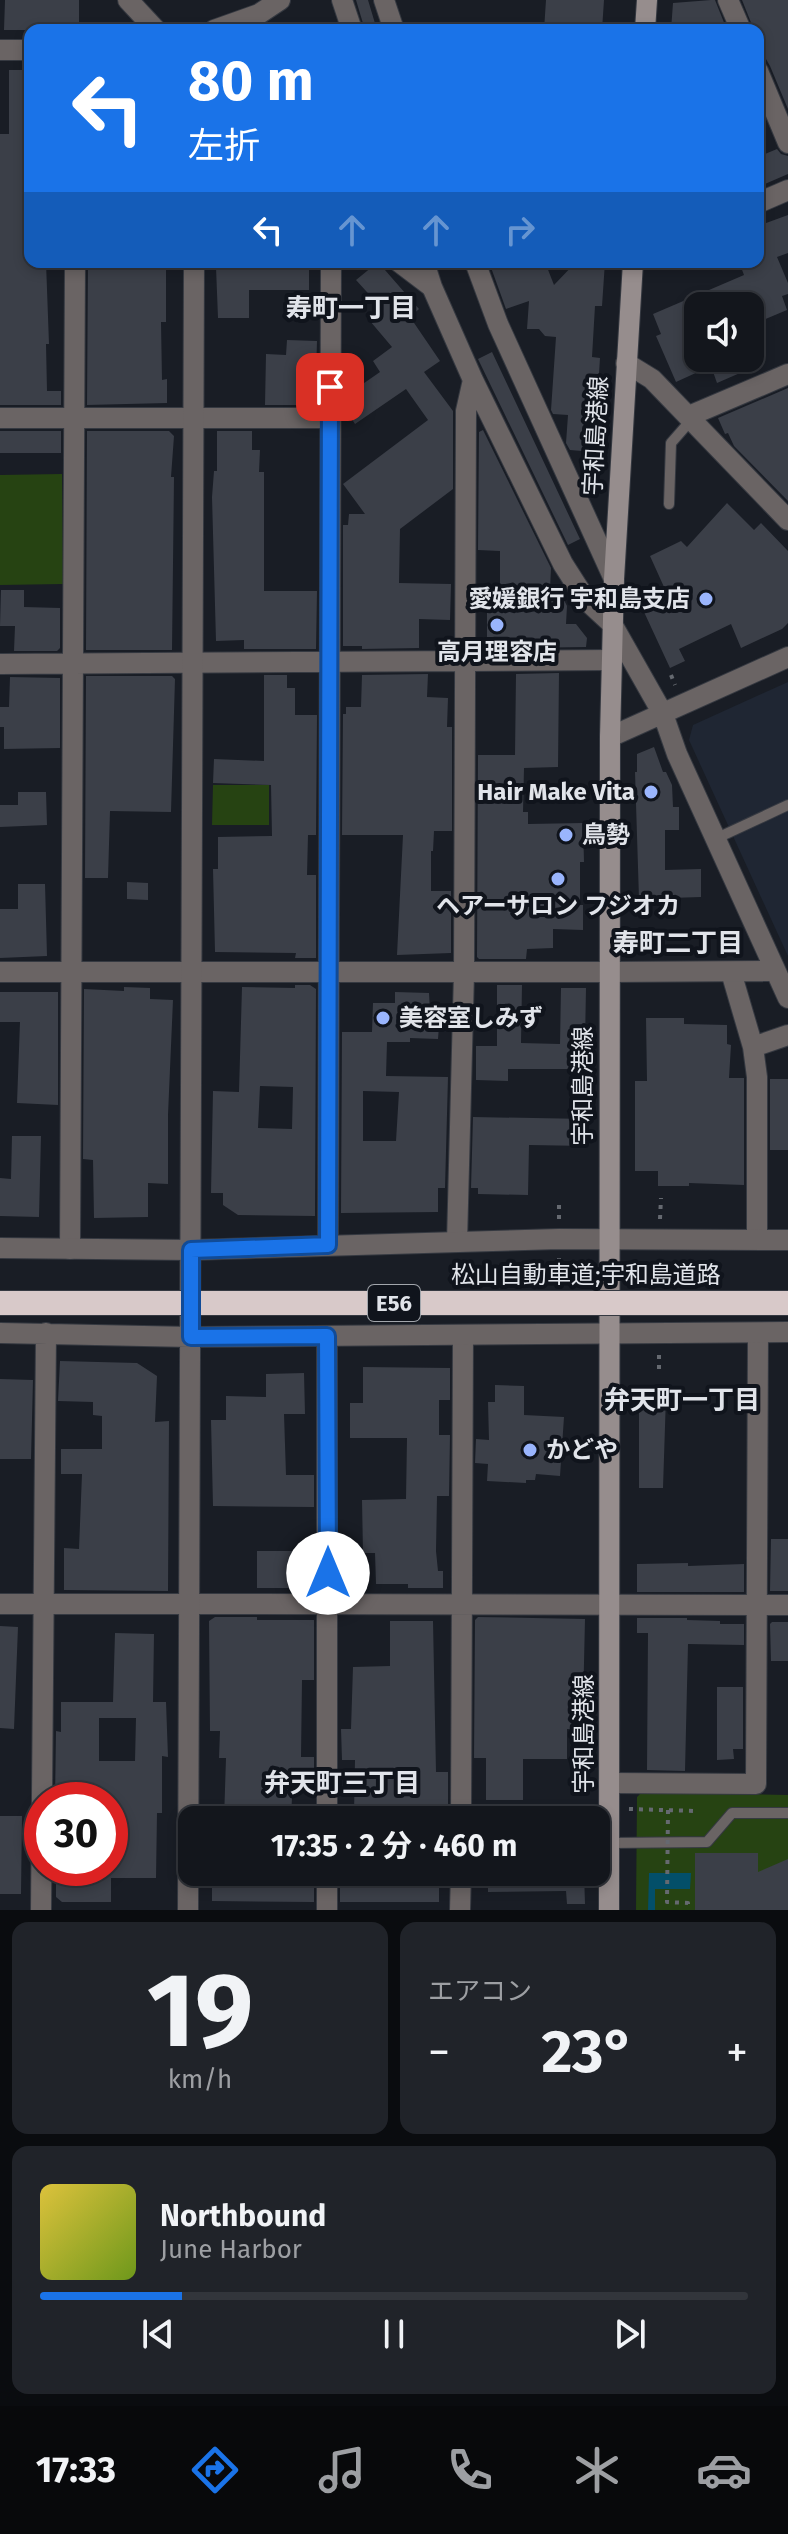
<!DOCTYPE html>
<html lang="ja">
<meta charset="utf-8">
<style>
:root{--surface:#13161c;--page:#202329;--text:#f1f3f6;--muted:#9d9fa3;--line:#32353b;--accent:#1a73e8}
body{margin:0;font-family:"Fira Sans","Noto Sans JP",sans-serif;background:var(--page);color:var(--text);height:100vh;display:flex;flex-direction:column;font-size:30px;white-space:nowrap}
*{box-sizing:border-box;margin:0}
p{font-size:26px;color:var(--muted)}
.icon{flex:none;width:44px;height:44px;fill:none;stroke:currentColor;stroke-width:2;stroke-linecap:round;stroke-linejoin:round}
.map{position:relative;height:1910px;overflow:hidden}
.drawer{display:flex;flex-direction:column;gap:12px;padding:12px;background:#0a0c0f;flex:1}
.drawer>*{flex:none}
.hud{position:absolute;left:24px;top:24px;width:740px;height:244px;border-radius:16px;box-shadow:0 4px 12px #0003,0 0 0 2px var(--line);background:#1a73e8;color:#fff;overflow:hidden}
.controls{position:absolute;left:684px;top:292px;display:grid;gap:16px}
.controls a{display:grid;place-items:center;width:80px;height:80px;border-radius:16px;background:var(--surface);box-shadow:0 4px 12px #0003,0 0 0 2px var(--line);font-size:40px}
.speed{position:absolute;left:24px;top:1782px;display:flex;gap:16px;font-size:40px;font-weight:700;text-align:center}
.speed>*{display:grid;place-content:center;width:104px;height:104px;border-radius:50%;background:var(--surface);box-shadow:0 4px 12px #0003,0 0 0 2px var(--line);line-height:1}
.speed .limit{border:12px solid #d22;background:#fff;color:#111}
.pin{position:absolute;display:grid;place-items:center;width:68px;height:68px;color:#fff;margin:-34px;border-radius:16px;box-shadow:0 4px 12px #0006}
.me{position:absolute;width:88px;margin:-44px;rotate:0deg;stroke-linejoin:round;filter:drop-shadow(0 0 6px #0008)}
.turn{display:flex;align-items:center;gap:28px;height:168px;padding:0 32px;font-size:36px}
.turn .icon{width:104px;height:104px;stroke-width:2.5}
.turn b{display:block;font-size:56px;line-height:68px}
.lanes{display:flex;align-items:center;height:76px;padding:0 32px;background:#0003;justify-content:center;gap:40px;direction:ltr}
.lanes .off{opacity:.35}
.big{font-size:60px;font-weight:700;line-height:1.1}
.drawer .card{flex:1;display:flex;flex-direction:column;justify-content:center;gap:12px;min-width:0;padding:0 28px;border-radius:16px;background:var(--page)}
.drawer .dial{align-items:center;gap:0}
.dial b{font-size:104px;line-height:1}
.song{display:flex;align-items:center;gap:24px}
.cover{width:96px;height:96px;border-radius:12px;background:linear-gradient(135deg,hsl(50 70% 55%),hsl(80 70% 35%))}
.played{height:8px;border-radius:4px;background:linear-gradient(90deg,var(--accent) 20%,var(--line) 20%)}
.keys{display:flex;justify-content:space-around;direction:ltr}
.heat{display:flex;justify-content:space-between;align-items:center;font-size:44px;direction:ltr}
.drawer .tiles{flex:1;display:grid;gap:12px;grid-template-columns:1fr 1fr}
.card:last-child{grid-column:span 2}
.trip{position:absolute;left:178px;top:1806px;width:432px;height:80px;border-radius:16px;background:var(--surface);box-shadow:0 4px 12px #0003,0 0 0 2px var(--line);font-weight:700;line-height:80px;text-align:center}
.menu{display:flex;height:128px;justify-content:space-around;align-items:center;background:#08090b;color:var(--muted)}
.menu .icon{width:56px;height:56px}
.menu .active{color:var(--accent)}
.menu b{font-size:36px;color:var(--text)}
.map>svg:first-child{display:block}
.built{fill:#1f2633}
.green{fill:#264312}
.water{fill:#034f69}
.building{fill:#3b3f48;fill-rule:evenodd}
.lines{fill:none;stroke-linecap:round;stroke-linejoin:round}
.service-casing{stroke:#353941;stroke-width:12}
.minor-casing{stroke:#353941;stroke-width:22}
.tertiary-casing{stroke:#353941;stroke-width:22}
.secondary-casing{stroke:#353941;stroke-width:22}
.path{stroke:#656970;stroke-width:4;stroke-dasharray:4 6;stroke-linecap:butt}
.service{stroke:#6a6464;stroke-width:10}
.minor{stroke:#6a6464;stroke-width:20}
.tertiary{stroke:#6a6464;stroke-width:20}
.secondary{stroke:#968d8d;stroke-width:20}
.motorway-bridge-casing{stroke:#353941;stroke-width:26;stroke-linecap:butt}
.path-bridge{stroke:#656970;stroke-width:4;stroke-dasharray:4 6;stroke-linecap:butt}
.motorway-bridge{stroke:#d8c9c9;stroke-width:24}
.route-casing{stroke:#114b97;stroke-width:20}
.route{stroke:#1a73e8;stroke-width:14}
.poi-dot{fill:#9ab5fd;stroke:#10141c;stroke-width:3}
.labels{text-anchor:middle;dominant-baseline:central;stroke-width:8;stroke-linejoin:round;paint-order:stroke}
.shield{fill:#10141c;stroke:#a2a6ac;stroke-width:2}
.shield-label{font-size:22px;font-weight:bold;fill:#e1e4ea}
.street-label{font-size:24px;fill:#e1e4ea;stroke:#10141c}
.poi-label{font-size:24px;font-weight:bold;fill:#e1e4ea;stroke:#10141c;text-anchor:start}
.neighbourhood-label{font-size:26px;font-weight:bold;fill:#e1e4ea;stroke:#10141c}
</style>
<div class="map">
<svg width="788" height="1910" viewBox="0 0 788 1910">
<rect width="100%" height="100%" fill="#191d25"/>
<path class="built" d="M788,682v274l-99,-216 4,-15z"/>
<path class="green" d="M62,474l1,110 -63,1v-110z
M213,785h56v40h-57z
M642,1792l146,3v115h-152l1,-113z"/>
<path class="water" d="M649,1873h42l-1,16h-35v21h-7z"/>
<path class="building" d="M5,0h74v30h-75z
M356,0h12l9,30h-12z
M546,0h58l-2,30h-58z
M711,0h4l12,30h-56l2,-27z
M742,0h46v109l-18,-43 -12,-21v-15h-4z
M9,70h21v192h16l3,82h-3l1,47h14v14h-61v-271h9z
M777,149l4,5 7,2v18l-30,13v-30z
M788,215v38l-11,4 11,26v11l-6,2 5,14 -26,11 -5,-12 -6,3v-6h-52v52h35l7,15 -23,10 -6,-17 -35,16 -20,-46 5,-2 -8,-20 91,-39 -5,-13h19v-36z
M88,262h78v60h-5l1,58 5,-1v24l-80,2z
M378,262l41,47 -9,8 30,44 -16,11 29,39v78l-53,40 -1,54 52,1 -1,36 -31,-1v29l-57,1v-3h-19v-121h5l1,-11h16l-22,-30 85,-64 -22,-31 -51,35 -11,-17v-10l36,-25 -7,-11 19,-14 -22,-26 6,-19 -20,-22z
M489,262h56l9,23 22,-23h29l-3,44h-7l-3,51 8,1 -6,94 -24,-2 -4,-7 2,-28 -15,-1 -2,-4 5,-73 -11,-1 -6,-7h-12l2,-28 -23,8z
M279,263h30v27h-60v28h-31l-2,-51 63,-1z
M287,340l30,1 -1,34 -18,-1v31h-33l1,-51 20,1z
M492,352l88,187 -12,6 -90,-186z
M788,388v113l-54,-55 -6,-13 -3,1 -7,-16z
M483,430l68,138 -1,22h9l8,16 -1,18h10l11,14 -1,9 -70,1 1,-3 -30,-1v-33h13v-60l-22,-1 1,-118z
M0,431h61v22h-61z
M87,431h82l5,5 -3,41h3l-2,173h-86z
M217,431h35v19h8l-1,22h5v119h53l-1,58h-72v-9l-28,1 -4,-144 2,-26h3z
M727,503l27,27 7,-7 27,28v72l-6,6 -41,19 -10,-24 -52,25 6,12 -15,7 -32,-69 26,-12 -14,-31 31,-15 6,6z
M1,590h23v17l36,1v40l-3,3h-43l1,-25h-15z
M559,673l-1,94 -34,1 -1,44h5v12l55,-1 1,39h-4v43h3v25l-30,-1v19l-26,1 -1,10h-47l-2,-2 1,-202h37l1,-81z
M428,674l-1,23 21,1 -1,29h5v104h-18l-1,20h-2v40h20v62l-54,2 6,-120h-61l1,-121h3v-7h15l1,-32z
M264,675h23v13h8v27h22l-1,120h-8l-1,40h9v83h-21l1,-5 -81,-1 -2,-83h5v-32l54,-1 -1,-51 -58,-2 1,-24 50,2z
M86,676h86l3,3 -4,133 -61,-1 -2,67h-23z
M10,677l50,1v70l-56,1v-22h-4v-20h9z
M654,747l9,25h3l6,13 1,22h6v23h-14v40l36,-1v28l-62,2 -4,-127h2v-18z
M18,792h28l1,33 -47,2v-22h18z
M127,882l21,1v17l-21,-1z
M18,884h27l2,72 -47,2v-49h18z
M295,985h15l6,4 -1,227 -77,-1 -15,-10v-12h-12l2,-102 26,1 3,-105 53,1zM260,1086l33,1 -1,42 -34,-1z
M497,985h25l-1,58 39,1 1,-56h25l-1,54h-9v27h-68v12l-32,-1v-34h21z
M124,987l26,1v11l23,1 -5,115v69l-20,-1v34l-54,1 -1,-58 -10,-1 1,-170 40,2z
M0,992h58v113l-41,-2 3,-81h-20z
M395,992l34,1 1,19 10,1 -2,26 -28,-1v4h-23l-1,34 62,1 -3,111h-7v24l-97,1 1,-181h30l1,-29h22zM363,1091l36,1 -3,49h-33z
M646,1018h38v6l43,1v19l4,1 -2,33h15v107l-55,-2v3h-31v-15h-23v-90h12z
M770,1079h18v71h-18z
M473,1117l114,2v27l-58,-1 -1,50 -50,-1v-6h-7z
M12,1136h29l-2,81 -39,-1v-38l11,1z
M60,1361l77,2 20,13 -2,46 14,-1 -1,170 -104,-1v-42l15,1 3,-75h-21v-25h41v-33l-9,-1v-13l-35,-1z
M363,1367l87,1v32h-11v35h11l-1,61h-12l-1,55 2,20h5v17h-35v-4h-32l-1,-31h-12l-1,-53 44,-1 1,-61h-57v-35h13z
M304,1373l1,41h-21l2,61h28v32l-101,-1 -2,-86h15v-24l40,1v-23z
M0,1379l33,1 -2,79h-31z
M495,1385l29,1v29l40,2 -4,59 -24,-2 -1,6h-9v3l-39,-2 1,-17 -13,-1 1,-24 13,1 -1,-38h7z
M639,1396h27l-3,92h-24z
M771,1539h17v52h-18z
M257,1551h56v37h-56z
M688,1563v3l56,-2v28h-107v-28z
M215,1617h42v3h57v60h-12l-1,77h13v18h-21l-2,45h-67l2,-62h-7l1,-27h-10l-1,-110z
M478,1617l107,2 -2,88h2v23l-18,-1v30h-44v41h-37v-42h-12l1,-138z
M637,1618h50v2l33,1v3h24v21l-56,-1 -3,127 -38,-1 1,-137h-11z
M390,1621h43l3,151h12v48h-51v-5l-43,-1 1,-54h-13l-1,-31h10l2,-62 37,-1z
M772,1622h16v39h-17l-1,-37z
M0,1626l18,1 -4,102 -14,-1z
M115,1633l39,1 -1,68h13l2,55 -6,-1v57h-5l-1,65h-45v24h-49l-6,-5v-29h54v-68h-55l1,-69 5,1v-30h52zM99,1718h37l-1,43h-36z
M717,1687h26v62h-10l1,10 -17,1z
M0,1816h22l-1,78h-21z
M695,1853h63v19l30,-13v51h-93z
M212,1872h102v30l-102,-1z
M340,1872h99v30h-99z
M488,1872h96l1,32h-18l-1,-13 -78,1z"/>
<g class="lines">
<defs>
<path id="service" d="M669,504l2,-61 21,-24
M715,839l73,-34
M609,1843l98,-1 25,-29h56"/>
<path id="minor" d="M128,0l28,30
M342,0l10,30
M384,0l10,30
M728,0l13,30
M758,71l30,72
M758,203l30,-13
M399,262l33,25
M424,262l8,25 41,93 90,184 23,36 26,24
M475,262l23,62 116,255
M626,363l26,16 136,141
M689,416l99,-42
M0,418h330
M0,664l612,-4
M0,972h610
M731,972l22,75 4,30v162
M753,1047l35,-12
M457,1242l7,-269 2,-562 7,-31
M328,1245l3,-983
M70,1249l5,-987
M327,1336v484
M189,1604l599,1
M609,1783l147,1 2,-451
M461,1820l2,-485
M327,1910v-38
M460,1910l1,-38"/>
<path id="tertiary" d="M214,30l45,-16 21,-14
M0,50h30
M612,624l51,90 14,40 111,244
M610,737l178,-80
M610,972l165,-1
M0,1248l191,2 368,-11 229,1
M0,1333l191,4 597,-5
M0,1604h189
M41,1910l5,-577
M188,1910l6,-1648"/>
<path id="secondary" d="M645,30l2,-30
M609,1910l1,-1173 4,-158 19,-317"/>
</defs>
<use href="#service" class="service-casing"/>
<use href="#minor" class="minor-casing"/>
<use href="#tertiary" class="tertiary-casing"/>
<use href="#secondary" class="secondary-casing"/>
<path class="path" d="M671,675l4,10
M559,1205v16
M660,1219l1,-21
M559,1281v-23
M660,1283v-24
M659,1369v-18
M629,1809l68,2"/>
<use href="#service" class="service"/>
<use href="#minor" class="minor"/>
<use href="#tertiary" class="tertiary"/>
<use href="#secondary" class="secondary"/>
<defs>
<path id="motorway-bridge" d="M0,1303h788"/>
</defs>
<use href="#motorway-bridge" class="motorway-bridge-casing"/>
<path class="path-bridge" d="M668,1810l-1,92 21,1v7"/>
<use href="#motorway-bridge" class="motorway-bridge"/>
</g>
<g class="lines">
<defs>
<path id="route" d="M328,1573l-1,-237 -136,1v-87l137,-5 2,-858"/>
</defs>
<use href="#route" class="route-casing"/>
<use href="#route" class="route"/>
</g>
<g class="poi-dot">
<circle cx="706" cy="599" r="8"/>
<circle cx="497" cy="625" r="8"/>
<circle cx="651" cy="792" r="8"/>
<circle cx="566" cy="835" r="8"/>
<circle cx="558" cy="879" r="8"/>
<circle cx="383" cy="1018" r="8"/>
<circle cx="530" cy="1450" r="8"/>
</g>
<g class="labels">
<rect class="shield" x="368" y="1285" width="52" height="36" rx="6"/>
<g class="shield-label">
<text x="394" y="1303">E56</text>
</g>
<g class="street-label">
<text transform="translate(596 436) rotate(-87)">宇和島港線</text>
<text transform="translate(583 1086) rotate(-90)">宇和島港線</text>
<text x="586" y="1275">松山自動車道;宇和島道路</text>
<text transform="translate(584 1734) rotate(-90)">宇和島港線</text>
</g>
<g class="poi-label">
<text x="690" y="599" text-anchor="end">愛媛銀行 宇和島支店</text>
<text x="497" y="652" text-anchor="middle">高月理容店</text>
<text x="635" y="792" text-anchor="end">Hair Make Vita</text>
<text x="582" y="835">鳥勢</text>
<text x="558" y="906" text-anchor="middle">ヘアーサロン フジオカ</text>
<text x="399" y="1018">美容室しみず</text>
<text x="546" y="1450">かどや</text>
</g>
<g class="neighbourhood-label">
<text x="351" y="308">寿町一丁目</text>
<text x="678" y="943">寿町二丁目</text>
<text x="682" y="1400">弁天町一丁目</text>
<text x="342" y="1783">弁天町三丁目</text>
</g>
</g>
</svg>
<div class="controls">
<a><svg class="icon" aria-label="sound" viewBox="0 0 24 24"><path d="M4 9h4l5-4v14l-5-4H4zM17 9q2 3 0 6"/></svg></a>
</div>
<div class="speed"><div class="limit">30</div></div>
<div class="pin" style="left:330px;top:387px;background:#d93025"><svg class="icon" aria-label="arrive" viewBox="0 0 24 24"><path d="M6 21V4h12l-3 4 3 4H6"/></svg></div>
<svg class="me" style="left:328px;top:1573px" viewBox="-20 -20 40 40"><circle r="19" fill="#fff"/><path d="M0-13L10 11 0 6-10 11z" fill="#1a73e8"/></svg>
<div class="trip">17:35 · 2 分 · 460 m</div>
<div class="hud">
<div class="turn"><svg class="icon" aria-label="left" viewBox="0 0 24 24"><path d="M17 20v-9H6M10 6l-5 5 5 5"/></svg><div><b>80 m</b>左折</div></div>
<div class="lanes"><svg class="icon" aria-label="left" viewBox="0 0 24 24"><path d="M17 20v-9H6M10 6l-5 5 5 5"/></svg><svg class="icon off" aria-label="ahead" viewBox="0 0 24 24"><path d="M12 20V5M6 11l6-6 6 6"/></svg><svg class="icon off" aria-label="ahead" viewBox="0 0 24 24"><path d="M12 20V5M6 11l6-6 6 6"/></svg><svg class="icon off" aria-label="right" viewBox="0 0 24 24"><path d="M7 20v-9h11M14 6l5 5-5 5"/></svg></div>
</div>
</div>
<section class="drawer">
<div class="tiles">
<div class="card dial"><b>19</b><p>km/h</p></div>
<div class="card"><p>エアコン</p>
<div class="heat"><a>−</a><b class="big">23°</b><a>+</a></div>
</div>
<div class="card">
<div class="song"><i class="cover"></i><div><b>Northbound</b><p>June Harbor</p></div></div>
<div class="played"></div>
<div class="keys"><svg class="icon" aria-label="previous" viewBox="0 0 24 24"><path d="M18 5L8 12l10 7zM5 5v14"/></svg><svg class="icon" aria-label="pause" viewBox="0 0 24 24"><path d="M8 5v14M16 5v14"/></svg><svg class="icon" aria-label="next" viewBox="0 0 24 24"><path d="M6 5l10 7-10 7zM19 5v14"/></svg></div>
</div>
</div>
</section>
<nav class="menu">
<b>17:33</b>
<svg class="icon active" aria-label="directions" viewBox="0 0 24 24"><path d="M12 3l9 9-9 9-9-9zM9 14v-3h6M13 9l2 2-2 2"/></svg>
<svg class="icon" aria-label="music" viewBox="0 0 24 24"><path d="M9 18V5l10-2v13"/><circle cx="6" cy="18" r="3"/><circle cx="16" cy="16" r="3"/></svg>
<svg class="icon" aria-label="phone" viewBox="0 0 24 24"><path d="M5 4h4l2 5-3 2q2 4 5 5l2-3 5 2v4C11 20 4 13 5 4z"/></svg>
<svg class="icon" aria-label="climate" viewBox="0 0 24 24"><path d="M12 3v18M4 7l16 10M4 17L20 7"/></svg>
<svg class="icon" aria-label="car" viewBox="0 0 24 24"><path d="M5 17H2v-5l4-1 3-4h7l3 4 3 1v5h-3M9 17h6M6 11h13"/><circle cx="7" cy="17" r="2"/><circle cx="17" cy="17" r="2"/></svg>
</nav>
